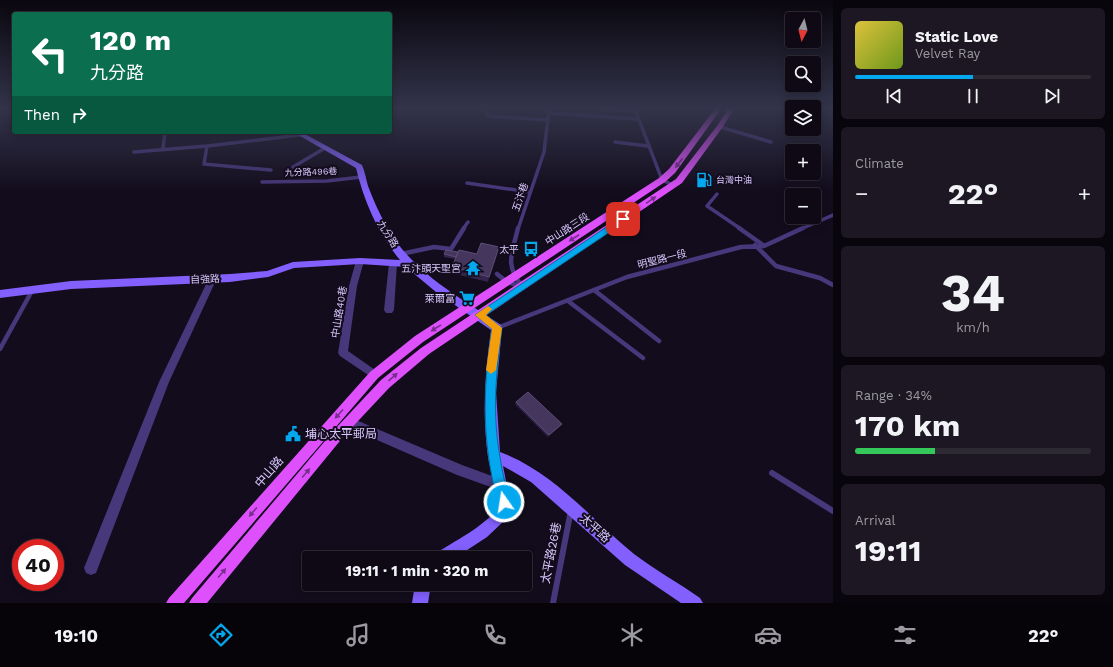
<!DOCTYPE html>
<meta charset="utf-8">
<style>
:root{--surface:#0e0915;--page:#1c1722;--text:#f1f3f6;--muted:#9b9aa0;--line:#2e2a34;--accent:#03a8ef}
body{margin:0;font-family:"Work Sans","Noto Sans TC",sans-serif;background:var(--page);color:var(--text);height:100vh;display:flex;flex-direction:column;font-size:15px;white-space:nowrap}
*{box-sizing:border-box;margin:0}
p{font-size:13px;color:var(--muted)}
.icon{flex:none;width:22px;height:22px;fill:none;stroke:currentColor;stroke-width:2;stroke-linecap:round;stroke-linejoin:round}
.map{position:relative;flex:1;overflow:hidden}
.panel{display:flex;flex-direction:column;gap:8px;padding:8px;background:#08050c;width:280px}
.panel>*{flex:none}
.top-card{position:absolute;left:12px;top:12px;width:380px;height:122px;border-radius:4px;box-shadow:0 2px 10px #0003,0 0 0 1px var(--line);background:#0b6e4f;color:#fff;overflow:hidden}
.needle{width:26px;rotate:187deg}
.buttons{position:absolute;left:785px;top:12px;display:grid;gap:8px}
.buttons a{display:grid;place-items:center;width:36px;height:36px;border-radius:4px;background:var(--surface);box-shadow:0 2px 10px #0003,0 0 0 1px var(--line);font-size:20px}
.speed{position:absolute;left:12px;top:539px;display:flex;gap:8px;font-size:20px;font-weight:700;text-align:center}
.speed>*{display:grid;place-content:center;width:52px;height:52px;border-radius:50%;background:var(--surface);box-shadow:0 2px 10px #0003,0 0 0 1px var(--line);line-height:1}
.speed .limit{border:6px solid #d22;background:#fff;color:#111}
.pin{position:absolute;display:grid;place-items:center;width:34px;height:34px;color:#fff;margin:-17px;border-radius:8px;box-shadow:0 2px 6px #0006}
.me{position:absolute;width:44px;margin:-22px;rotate:347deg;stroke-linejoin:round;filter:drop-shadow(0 0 3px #0008)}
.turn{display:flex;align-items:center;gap:14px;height:84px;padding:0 12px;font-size:18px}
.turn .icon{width:52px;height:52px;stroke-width:2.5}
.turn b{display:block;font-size:28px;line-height:34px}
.then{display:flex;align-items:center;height:38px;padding:0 12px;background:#0003;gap:8px;font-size:15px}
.big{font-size:30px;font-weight:700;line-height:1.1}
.panel .tile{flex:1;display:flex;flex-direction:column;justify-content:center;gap:6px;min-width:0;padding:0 14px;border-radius:6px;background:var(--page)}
.panel .dial{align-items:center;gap:0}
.dial b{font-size:52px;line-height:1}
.song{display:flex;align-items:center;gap:12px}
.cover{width:48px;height:48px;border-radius:6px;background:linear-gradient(135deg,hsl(50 70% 55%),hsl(80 70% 35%))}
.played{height:4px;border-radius:2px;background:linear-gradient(90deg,var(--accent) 50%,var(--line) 50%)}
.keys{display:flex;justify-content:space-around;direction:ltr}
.heat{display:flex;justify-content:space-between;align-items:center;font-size:22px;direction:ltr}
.charge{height:6px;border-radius:3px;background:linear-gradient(90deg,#34c759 34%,var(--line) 0)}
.trip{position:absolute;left:302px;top:551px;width:230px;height:40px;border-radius:4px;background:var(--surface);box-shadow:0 2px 10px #0003,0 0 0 1px var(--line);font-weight:700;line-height:40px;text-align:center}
.menu{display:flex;height:64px;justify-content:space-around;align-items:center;background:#060408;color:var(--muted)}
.menu .icon{width:28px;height:28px}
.menu .selected{color:var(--accent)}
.menu b{font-size:18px;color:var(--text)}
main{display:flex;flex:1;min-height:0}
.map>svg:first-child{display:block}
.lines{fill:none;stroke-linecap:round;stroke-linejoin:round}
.lane-far2{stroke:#47377b;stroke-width:3.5}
.lane-far1{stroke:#47377b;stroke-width:4.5}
.lane{stroke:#47377b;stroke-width:6}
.street{fill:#47377b;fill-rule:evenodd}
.secondary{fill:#8360fd;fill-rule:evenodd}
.primary{fill:#df50fd;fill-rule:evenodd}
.wall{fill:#33244b}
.shaded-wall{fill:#1f1330}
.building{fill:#45365e;stroke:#5c4d77}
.oneway{fill:#782e8c}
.route{fill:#03a8ef;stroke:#026d9b}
.slow{fill:#f59e0b}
.labels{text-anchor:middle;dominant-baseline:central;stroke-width:4;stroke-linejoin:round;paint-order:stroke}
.far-street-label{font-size:9px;fill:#d9c8fe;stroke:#120c1c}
.far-poi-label{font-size:9px;fill:#d9c8fe;stroke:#120c1c;text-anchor:start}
.street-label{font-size:10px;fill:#d9c8fe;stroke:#120c1c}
.poi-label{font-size:10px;fill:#d9c8fe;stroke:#120c1c;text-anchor:end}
.near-poi-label{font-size:12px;fill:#d9c8fe;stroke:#120c1c;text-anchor:start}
.near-street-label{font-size:12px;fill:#d9c8fe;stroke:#120c1c}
</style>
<main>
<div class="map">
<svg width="833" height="603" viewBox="0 0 833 603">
<rect width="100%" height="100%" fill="#120c1c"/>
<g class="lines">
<path class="lane-far2" d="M487,109l1,7 60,4
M601,109l34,2
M635,109l27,71 11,5
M549,113l88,6
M720,127l51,15
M615,142l33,4
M207,146l-3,18 67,6
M163,148l2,-16
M134,152l73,-6 93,-11
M293,167l32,-19
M262,182l65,-1 34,-4
M467,183l63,9
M717,194l-10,12 34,23
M463,229l5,-7
M518,229l26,-77 5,-43
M801,229l32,-14"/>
<path class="lane-far1" d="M518,228c-6,26 -14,37 5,59
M739,228l24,17
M755,245l21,21 44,12 13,7
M401,254l33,-7 17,2 13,-21
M497,274l10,8 14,4
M594,290l65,51
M568,301l75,57
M497,328l130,-51 114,-30 23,-1 39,-18
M0,349l33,-60"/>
<path class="lane" d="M772,473l61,38
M553,603l18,-93"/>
<path class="street" d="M360,258l4,3 -7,25 -9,65 30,21 1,3 -1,3 -4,1 -34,-23 -2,-3 11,-67 7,-25z
M393,260l4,3 -3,47 -2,3h-6l-2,-3 5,-47z
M213,275l4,3 -48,104 -73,191 -5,2 -5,-2 -2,-5 75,-186 50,-104z
M349,417l113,48 41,15 2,4 -2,4 -4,2 -42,-15 -112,-49 -1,-4 1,-4z"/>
<path class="secondary" d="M293,132h8l61,33c3,7 4,14 6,21 5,13 11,27 18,39 25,47 72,71 115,100l1,3 -6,64 4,60c54,20 91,67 134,102 21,16 45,29 66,44l3,5h-22l-56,-38 -94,-83 -28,-16 7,35 -5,19 -18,17 -32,21h-21l2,-5c14,-9 52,-29 59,-43 6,-12 -5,-39 -7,-53 -6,-42 -3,-85 3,-127l-55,-38 -30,-25 -46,-3 -66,4 -26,9 -38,5 -159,7 -71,9v-8l71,-9 159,-7 37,-3 26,-9 67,-4 40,2c-22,-26 -36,-59 -44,-92z
M415,584h16l-3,19h-16z"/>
<path class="primary" d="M715,109h6l-46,64 -10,9 -242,160 -45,36 -194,225h-18l3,-5 201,-226 45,-36 244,-158 10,-9z
M728,109h6l-12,19 -40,55 -253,171 -40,34 -45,48 -137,167h-18l3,-5 144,-170 45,-48 40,-32 255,-169 41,-53z"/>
</g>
<path class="wall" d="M499,247l-1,5 -10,30 -37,-9 1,-6 3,-8 -11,-2v-3l14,-1 19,1z
M516,402l46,22 -2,2 -12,11 -33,-33z"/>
<path class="shaded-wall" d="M499,247l-1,5 -10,30 1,-5z
M562,424l-2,2 -12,11 1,-2z"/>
<path class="building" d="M481,243l18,4 -10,30 -37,-10 7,-17 18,4z
M446,250l12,2 -2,5 -12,-3z
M528,392l34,32 -13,11 -33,-33z"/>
<defs><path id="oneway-solid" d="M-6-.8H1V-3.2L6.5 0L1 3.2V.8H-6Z"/></defs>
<g class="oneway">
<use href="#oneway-solid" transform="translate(679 163) rotate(127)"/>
<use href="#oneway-solid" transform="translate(651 200) rotate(-34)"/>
<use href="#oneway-solid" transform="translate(574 238) rotate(147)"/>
<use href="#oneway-solid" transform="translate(436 328) rotate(148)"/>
<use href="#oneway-solid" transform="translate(393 377) rotate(-41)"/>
<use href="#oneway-solid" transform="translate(339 414) rotate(132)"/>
<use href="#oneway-solid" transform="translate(306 473) rotate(-50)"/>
<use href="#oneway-solid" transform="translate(253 512) rotate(131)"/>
<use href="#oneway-solid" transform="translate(222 573) rotate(-50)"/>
</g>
<linearGradient id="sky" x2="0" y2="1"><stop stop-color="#0a070f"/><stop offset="0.56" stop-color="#33344b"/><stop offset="1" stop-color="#33344b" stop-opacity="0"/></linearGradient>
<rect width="833" height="193" fill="url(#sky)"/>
<path class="route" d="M623,216l3,1v4l-140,94 16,13c-6,43 -10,86 -2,129 2,15 6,30 10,45l-2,5 -4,1 -5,-1c-4,-10 -5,-20 -7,-30 -10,-50 -8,-98 0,-148l-17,-14z"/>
<path class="slow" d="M488,306l4,3 -6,6 16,13 -6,42 -5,4 -5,-4 6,-41 -17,-14z"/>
<defs>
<symbol id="fuel-bare" viewBox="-9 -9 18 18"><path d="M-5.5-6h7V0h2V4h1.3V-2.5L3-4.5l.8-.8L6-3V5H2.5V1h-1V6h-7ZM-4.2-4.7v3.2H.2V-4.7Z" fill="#03a8ef" stroke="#120c1c" stroke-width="2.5" paint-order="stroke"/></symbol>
<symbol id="bus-bare" viewBox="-9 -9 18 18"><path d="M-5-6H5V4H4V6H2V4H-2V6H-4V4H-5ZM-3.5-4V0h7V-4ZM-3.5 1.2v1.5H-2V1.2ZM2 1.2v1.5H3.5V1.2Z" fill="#03a8ef" stroke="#120c1c" stroke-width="2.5" paint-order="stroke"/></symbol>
<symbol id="temple-bare" viewBox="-9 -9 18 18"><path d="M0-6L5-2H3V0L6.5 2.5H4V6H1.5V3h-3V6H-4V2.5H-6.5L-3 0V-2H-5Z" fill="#03a8ef" stroke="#120c1c" stroke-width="2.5" paint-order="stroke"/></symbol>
<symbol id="supermarket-bare" viewBox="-9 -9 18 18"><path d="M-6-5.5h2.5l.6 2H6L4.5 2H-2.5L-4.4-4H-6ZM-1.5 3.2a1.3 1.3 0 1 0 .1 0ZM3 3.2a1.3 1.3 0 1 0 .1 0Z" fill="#03a8ef" stroke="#120c1c" stroke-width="2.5" paint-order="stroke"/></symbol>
<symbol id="civic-bare" viewBox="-9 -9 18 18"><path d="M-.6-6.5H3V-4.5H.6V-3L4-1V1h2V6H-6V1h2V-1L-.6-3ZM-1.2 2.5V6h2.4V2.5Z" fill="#03a8ef" stroke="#120c1c" stroke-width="2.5" paint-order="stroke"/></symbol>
</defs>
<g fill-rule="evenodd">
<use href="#fuel-bare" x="693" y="169" width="22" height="22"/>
<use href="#bus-bare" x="520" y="238" width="22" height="22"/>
<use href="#temple-bare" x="462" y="257" width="22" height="22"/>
<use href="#supermarket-bare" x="456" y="287" width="22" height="22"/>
<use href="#civic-bare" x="282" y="423" width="22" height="22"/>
</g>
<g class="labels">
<g class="far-street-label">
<text transform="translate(311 172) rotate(-2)">九分路496巷</text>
</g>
<g class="far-poi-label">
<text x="716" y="180">台灣中油</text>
</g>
<g class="street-label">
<text transform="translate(520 197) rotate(-71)">五汴巷</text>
<text transform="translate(567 229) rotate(-33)">中山路三段</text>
<text transform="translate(388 234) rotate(58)">九分路</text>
<text transform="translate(662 259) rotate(-14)">明聖路一段</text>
<text transform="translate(205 279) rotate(-2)">自強路</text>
<text transform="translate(339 312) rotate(-81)">中山路40巷</text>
</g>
<g class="poi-label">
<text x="519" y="249">太平</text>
<text x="461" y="268">五汴頭天聖宮</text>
<text x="455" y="298">萊爾富</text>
</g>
<g class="near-poi-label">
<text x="305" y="434">埔心太平郵局</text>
</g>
<g class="near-street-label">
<text transform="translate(269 472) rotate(-49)">中山路</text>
<text transform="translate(595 528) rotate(42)">太平路</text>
<text transform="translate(551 553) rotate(-79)">太平路26巷</text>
</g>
</g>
</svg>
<div class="buttons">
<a><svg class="needle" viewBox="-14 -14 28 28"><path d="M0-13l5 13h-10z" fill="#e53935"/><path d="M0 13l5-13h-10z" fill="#9b9aa0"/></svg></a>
<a><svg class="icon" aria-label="search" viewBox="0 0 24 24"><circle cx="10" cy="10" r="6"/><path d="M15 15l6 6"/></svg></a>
<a><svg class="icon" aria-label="layers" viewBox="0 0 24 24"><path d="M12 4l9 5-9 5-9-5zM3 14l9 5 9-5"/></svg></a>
<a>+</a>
<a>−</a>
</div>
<div class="speed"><div class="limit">40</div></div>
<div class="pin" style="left:623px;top:219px;background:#d93025"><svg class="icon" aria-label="arrive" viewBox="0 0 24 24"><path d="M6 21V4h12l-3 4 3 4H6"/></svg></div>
<svg class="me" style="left:504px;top:502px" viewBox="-20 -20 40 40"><circle r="17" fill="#03a8ef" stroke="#fff" stroke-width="3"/><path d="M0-11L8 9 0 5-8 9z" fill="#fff"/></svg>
<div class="trip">19:11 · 1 min · 320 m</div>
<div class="top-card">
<div class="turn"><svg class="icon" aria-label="left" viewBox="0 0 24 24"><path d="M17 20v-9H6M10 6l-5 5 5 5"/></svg><div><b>120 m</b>九分路</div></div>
<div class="then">Then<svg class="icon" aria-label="right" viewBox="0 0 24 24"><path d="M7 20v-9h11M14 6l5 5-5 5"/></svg></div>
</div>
</div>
<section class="panel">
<div class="tile">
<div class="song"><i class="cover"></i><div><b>Static Love</b><p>Velvet Ray</p></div></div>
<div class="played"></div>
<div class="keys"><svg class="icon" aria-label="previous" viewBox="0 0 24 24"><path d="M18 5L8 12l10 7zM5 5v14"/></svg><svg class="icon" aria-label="pause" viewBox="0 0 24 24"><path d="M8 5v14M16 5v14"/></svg><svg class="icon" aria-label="next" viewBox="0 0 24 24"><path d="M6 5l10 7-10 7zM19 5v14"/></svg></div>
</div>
<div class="tile"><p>Climate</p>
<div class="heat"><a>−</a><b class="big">22°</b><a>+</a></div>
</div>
<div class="tile dial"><b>34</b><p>km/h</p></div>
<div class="tile"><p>Range · 34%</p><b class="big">170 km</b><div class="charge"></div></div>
<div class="tile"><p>Arrival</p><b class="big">19:11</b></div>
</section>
</main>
<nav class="menu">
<b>19:10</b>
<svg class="icon selected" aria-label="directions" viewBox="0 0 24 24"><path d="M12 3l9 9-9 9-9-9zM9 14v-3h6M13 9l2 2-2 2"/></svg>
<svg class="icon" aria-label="music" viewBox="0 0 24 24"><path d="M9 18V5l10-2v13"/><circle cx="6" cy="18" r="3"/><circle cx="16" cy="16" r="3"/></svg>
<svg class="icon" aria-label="phone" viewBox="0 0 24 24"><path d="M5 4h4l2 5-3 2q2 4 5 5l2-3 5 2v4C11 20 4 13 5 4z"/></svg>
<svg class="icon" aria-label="climate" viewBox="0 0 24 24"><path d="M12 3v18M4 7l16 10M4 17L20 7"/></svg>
<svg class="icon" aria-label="car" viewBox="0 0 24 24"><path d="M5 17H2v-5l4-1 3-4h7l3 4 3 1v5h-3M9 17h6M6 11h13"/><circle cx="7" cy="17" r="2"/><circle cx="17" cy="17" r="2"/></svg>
<svg class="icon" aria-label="filters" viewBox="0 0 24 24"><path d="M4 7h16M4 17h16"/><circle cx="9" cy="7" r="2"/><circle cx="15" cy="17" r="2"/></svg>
<b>22°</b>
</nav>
